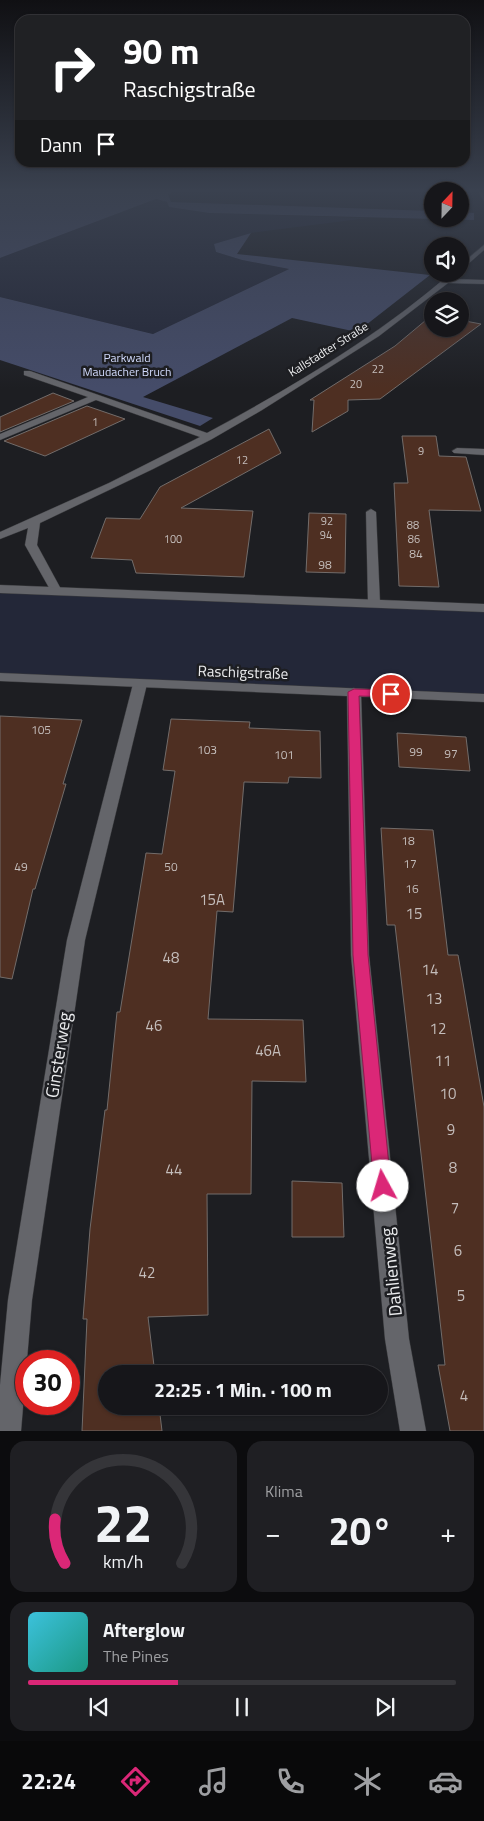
<!DOCTYPE html>
<html lang="de">
<meta charset="utf-8">
<style>
:root{--surface:#16161a;--page:#1f1f23;--text:#f1f3f6;--muted:#9e9fa2;--line:#353539;--accent:#db2777}
body{margin:0;font-family:"Titillium Web",sans-serif;background:var(--page);color:var(--text);height:100vh;display:flex;flex-direction:column;font-size:19px;white-space:nowrap}
*{box-sizing:border-box;margin:0}
p{font-size:16px;color:var(--muted)}
.icon{flex:none;width:28px;height:28px;fill:none;stroke:currentColor;stroke-width:2;stroke-linecap:round;stroke-linejoin:round}
.map{position:relative;height:1431px;overflow:hidden}
.sheet{display:flex;flex-direction:column;gap:10px;padding:10px;background:#0c0c0e;flex:1}
.sheet>*{flex:none}
.hud{position:absolute;left:15px;top:15px;width:455px;height:152px;border-radius:15px;box-shadow:0 1px 4px #0004,0 0 0 1px var(--line);background:#202124;color:#fff;overflow:hidden}
.needle{width:32px;rotate:22deg}
.fabs{position:absolute;left:424px;top:182px;display:grid;gap:10px}
.fabs a{display:grid;place-items:center;width:45px;height:45px;border-radius:50%;background:var(--surface);box-shadow:0 1px 4px #0004,0 0 0 1px var(--line);font-size:25px}
.speed{position:absolute;left:15px;top:1350px;display:flex;gap:10px;font-size:25px;font-weight:700;text-align:center}
.speed>*{display:grid;place-content:center;width:65px;height:65px;border-radius:50%;background:var(--surface);box-shadow:0 1px 4px #0004,0 0 0 1px var(--line);line-height:1}
.speed .limit{border:8px solid #d22;background:#fff;color:#111}
.pin{position:absolute;display:grid;place-items:center;width:42px;height:42px;color:#fff;margin:-21px;border:2px solid #fff;border-radius:50%;box-shadow:0 1px 5px #0007}
.me{position:absolute;width:55px;margin:-28px;rotate:354deg;stroke-linejoin:round;filter:drop-shadow(0 0 4px #0008)}
.turn{display:flex;align-items:center;gap:18px;height:105px;padding:0 25px;font-size:22px}
.turn .icon{width:65px;height:65px;stroke-width:2.5}
.turn b{display:block;font-size:35px;line-height:42px}
.then{display:flex;align-items:center;height:48px;padding:0 25px;background:#0003;gap:10px;font-size:19px}
.big{font-size:38px;font-weight:700;line-height:1.1}
.sheet .tile{flex:1;display:flex;flex-direction:column;justify-content:center;gap:8px;min-width:0;padding:0 18px;border-radius:15px;background:var(--page)}
.sheet .dial{align-items:center;gap:0}
.dial svg{height:130px;overflow:visible;fill:none;stroke:var(--line);stroke-width:7;stroke-linecap:round;text-anchor:middle}
.dial text{fill:var(--text);stroke:none}
.song{display:flex;align-items:center;gap:15px}
.cover{width:60px;height:60px;border-radius:8px;background:linear-gradient(135deg,hsl(190 70% 55%),hsl(170 70% 35%))}
.played{height:5px;border-radius:2px;background:linear-gradient(90deg,var(--accent) 35%,var(--line) 35%)}
.keys{display:flex;justify-content:space-around;direction:ltr}
.heat{display:flex;justify-content:space-between;align-items:center;font-size:28px;direction:ltr}
.sheet .tiles{flex:1;display:grid;gap:10px;grid-template-columns:1fr 1fr}
.tile:last-child{grid-column:span 2}
.trip{position:absolute;left:98px;top:1365px;width:290px;height:50px;border-radius:25px;background:var(--surface);box-shadow:0 1px 4px #0004,0 0 0 1px var(--line);font-weight:700;line-height:50px;text-align:center}
.tab-bar{display:flex;height:80px;justify-content:space-around;align-items:center;background:#09090a;color:var(--muted)}
.tab-bar .icon{width:35px;height:35px}
.tab-bar .selected{color:var(--accent)}
.tab-bar b{font-size:22px;color:var(--text)}
.map>svg:first-child{display:block}
.green{fill:#232738}
.forest{fill:#454c69}
.building{fill:#4e2f22;stroke:#726c6a}
.lines{fill:none;stroke-linecap:round;stroke-linejoin:round}
.minor-casing{stroke:#393a3d;stroke-width:1}
.tertiary-casing{stroke:#393a3d;stroke-width:1}
.minor{fill:#64656a;fill-rule:evenodd}
.tertiary{fill:#64656a;fill-rule:evenodd}
.route{fill:#db2777;stroke:#8e194d}
.labels{text-anchor:middle;dominant-baseline:central;stroke-width:5;stroke-linejoin:round;paint-order:stroke}
.far-number-label{font-size:11px;fill:#c4bdbb}
.far-street-label{font-size:12px;fill:#ebecee;stroke:#1d1e22}
.far-park-label{font-size:12px;fill:#d1dafc;stroke:#1d1e22}
.number-label{font-size:12px;fill:#c4bdbb}
.street-label{font-size:15px;fill:#ebecee;stroke:#1d1e22}
.near-number-label{font-size:15px;fill:#c4bdbb}
.near-street-label{font-size:18px;fill:#ebecee;stroke:#1d1e22}
</style>
<div class="map">
<svg width="484" height="1431" viewBox="0 0 484 1431">
<rect width="100%" height="100%" fill="#1d1e22"/>
<path class="green" d="M156,199l11,3 2,5 40,6 159,5 -117,15 -36,11 1,8 26,8 47,9 -136,65 -153,-37v-39z
M0,589l484,19v90l-484,-21z"/>
<path class="forest" d="M0,189h181l-13,5 3,8 261,9v8h28v-7l14,1v7l-265,-7 -40,-6 -2,-5 -11,-3 -156,59z
M251,233l-14,21 193,21 -73,57 -65,-14 -149,79 70,21 -13,8 -200,-66v-63l153,37 136,-65 -47,-9 -26,-8 -2,-8z"/>
<path class="building" d="M432,315v14h28v-9l21,4 -101,75 -32,1v11l-36,21 2,-32h-4l85,-54z
M53,393l21,8 -74,31v-15z
M87,406l38,13 -80,37 -41,-15z
M269,429l12,24 -100,55 72,3 -9,66 -108,-4 -4,-13 -41,-2 15,-40 34,1 20,-32z
M402,436h34l3,20 27,1 15,54 -52,-1 10,77 -40,-1 -5,-103h14z
M309,513l37,1 -1,59 -39,-1z
M0,716l82,4 -19,64h3l-31,105h-2l-21,90 -12,-2z
M171,719l79,3 -1,6 71,3 1,47 -32,-1 -1,6 -44,-1 -11,130 -16,-1 -9,108 95,1 3,62 -54,-1 -1,113h-44l1,121 -60,2 7,57h-49v32h53l3,25h-80l5,-112h-4l7,-90 15,-119h2l10,-98h3l26,-159 16,1 13,-83 -12,-1z
M397,733l69,4 4,34 -71,-4z
M381,828l52,2 15,125h10l5,28 21,124v324h-34l-12,-66h7l-50,-440h-8z
M292,1181l50,2 2,54h-52z"/>
<g class="lines">
<defs>
<path id="minor" d="M477,189h6l1,12z
M484,245v5l-24,21v-6z
M450,274h7l-5,5 32,1v4l-36,-1 -69,53 -117,74 -50,29 -59,30 -113,54 -3,22 25,46 -2,2h-8l-27,-48 3,-17 -28,11v-7l109,-49 91,-46 -104,-37 -96,40v-6l88,-37 -64,-22v-4h6l177,62c85,-46 170,-96 243,-159z
M457,448l27,1v6l-30,-2 -2,-2z
M371,509l5,3 4,91 -6,4 -6,-4 -2,-91z
M140,680l7,4 -62,256 -53,360 -11,131h-21v-46l8,-85 59,-360 66,-256z
M354,688l7,4 8,263 40,384 17,92h-26l-15,-92 -34,-384 -4,-263z"/>
<path id="tertiary" d="M0,585l484,19v8l-484,-19z
M0,673l484,21v8l-484,-21z"/>
</defs>
<use href="#minor" class="minor-casing"/>
<use href="#tertiary" class="tertiary-casing"/>
<use href="#minor" class="minor"/>
<use href="#tertiary" class="tertiary"/>
</g>
<linearGradient id="sky" x2="0" y2="1"><stop stop-color="#101013"/><stop offset="0.49" stop-color="#3a414f"/><stop offset="1" stop-color="#3a414f" stop-opacity="0"/></linearGradient>
<rect width="484" height="389" fill="url(#sky)"/>
<path class="route" d="M354,689l37,1 5,4 -5,3 -32,-1 9,259 23,231 -2,6 -6,2 -7,-2 -2,-6 -21,-231 -5,-263z"/>
<g class="labels">
<g class="far-number-label">
<text x="378" y="369">22</text>
<text x="356" y="384">20</text>
<text x="95" y="422">1</text>
<text x="421" y="451">9</text>
<text x="242" y="460">12</text>
<text x="327" y="521">92</text>
<text x="413" y="525">88</text>
<text x="326" y="535">94</text>
<text x="173" y="539">100</text>
<text x="414" y="539">86</text>
</g>
<g class="far-street-label">
<text transform="translate(328 349) rotate(-32)">Kallstadter Straße</text>
</g>
<g class="far-park-label">
<text x="127" y="357">Parkwald<tspan x="127" dy="14">Maudacher Bruch</tspan></text>
</g>
<g class="number-label">
<text x="416" y="553">84</text>
<text x="325" y="564">98</text>
<text x="41" y="729">105</text>
<text x="207" y="749">103</text>
<text x="416" y="751">99</text>
<text x="451" y="753">97</text>
<text x="284" y="754">101</text>
<text x="408" y="840">18</text>
<text x="410" y="863">17</text>
<text x="21" y="866">49</text>
<text x="171" y="866">50</text>
<text x="412" y="888">16</text>
</g>
<g class="street-label">
<text transform="translate(243 672) rotate(2)">Raschigstraße</text>
</g>
<g class="near-number-label">
<text x="212" y="899">15A</text>
<text x="414" y="913">15</text>
<text x="171" y="957">48</text>
<text x="430" y="969">14</text>
<text x="434" y="998">13</text>
<text x="154" y="1025">46</text>
<text x="438" y="1028">12</text>
<text x="268" y="1050">46A</text>
<text x="443" y="1060">11</text>
<text x="448" y="1093">10</text>
<text x="451" y="1129">9</text>
<text x="453" y="1167">8</text>
<text x="174" y="1169">44</text>
<text x="455" y="1207">7</text>
<text x="458" y="1250">6</text>
<text x="147" y="1272">42</text>
<text x="461" y="1295">5</text>
<text x="464" y="1395">4</text>
</g>
<g class="near-street-label">
<text transform="translate(58 1055) rotate(-81)">Ginsterweg</text>
<text transform="translate(391 1272) rotate(-96)">Dahlienweg</text>
</g>
</g>
</svg>
<div class="fabs">
<a><svg class="needle" viewBox="-14 -14 28 28"><path d="M0-13l5 13h-10z" fill="#e53935"/><path d="M0 13l5-13h-10z" fill="#9e9fa2"/></svg></a>
<a><svg class="icon" aria-label="sound" viewBox="0 0 24 24"><path d="M4 9h4l5-4v14l-5-4H4zM17 9q2 3 0 6"/></svg></a>
<a><svg class="icon" aria-label="layers" viewBox="0 0 24 24"><path d="M12 4l9 5-9 5-9-5zM3 14l9 5 9-5"/></svg></a>
</div>
<div class="speed"><div class="limit">30</div></div>
<div class="pin" style="left:391px;top:694px;background:#d93025"><svg class="icon" aria-label="arrive" viewBox="0 0 24 24"><path d="M6 21V4h12l-3 4 3 4H6"/></svg></div>
<svg class="me" style="left:383px;top:1186px" viewBox="-20 -20 40 40"><circle r="19" fill="#fff"/><path d="M0-13L10 11 0 6-10 11z" fill="#db2777"/></svg>
<div class="trip">22:25 · 1 Min. · 100 m</div>
<div class="hud">
<div class="turn"><svg class="icon" aria-label="right" viewBox="0 0 24 24"><path d="M7 20v-9h11M14 6l5 5-5 5"/></svg><div><b>90 m</b>Raschigstraße</div></div>
<div class="then">Dann<svg class="icon" aria-label="arrive" viewBox="0 0 24 24"><path d="M6 21V4h12l-3 4 3 4H6"/></svg></div>
</div>
</div>
<section class="sheet">
<div class="tiles">
<div class="tile dial"><svg viewBox="0 0 100 80">
<path d="M14 69A42 42 0 1 1 86 69"/>
<path d="M14 69A42 42 0 0 1 8 42" stroke="#db2777"/>
<text x="50" y="56" font-size="32" font-weight="700">22</text>
<text x="50" y="72" font-size="11">km/h</text>
</svg></div>
<div class="tile"><p>Klima</p>
<div class="heat"><a>−</a><b class="big">20°</b><a>+</a></div>
</div>
<div class="tile">
<div class="song"><i class="cover"></i><div><b>Afterglow</b><p>The Pines</p></div></div>
<div class="played"></div>
<div class="keys"><svg class="icon" aria-label="previous" viewBox="0 0 24 24"><path d="M18 5L8 12l10 7zM5 5v14"/></svg><svg class="icon" aria-label="pause" viewBox="0 0 24 24"><path d="M8 5v14M16 5v14"/></svg><svg class="icon" aria-label="next" viewBox="0 0 24 24"><path d="M6 5l10 7-10 7zM19 5v14"/></svg></div>
</div>
</div>
</section>
<nav class="tab-bar">
<b>22:24</b>
<svg class="icon selected" aria-label="directions" viewBox="0 0 24 24"><path d="M12 3l9 9-9 9-9-9zM9 14v-3h6M13 9l2 2-2 2"/></svg>
<svg class="icon" aria-label="music" viewBox="0 0 24 24"><path d="M9 18V5l10-2v13"/><circle cx="6" cy="18" r="3"/><circle cx="16" cy="16" r="3"/></svg>
<svg class="icon" aria-label="phone" viewBox="0 0 24 24"><path d="M5 4h4l2 5-3 2q2 4 5 5l2-3 5 2v4C11 20 4 13 5 4z"/></svg>
<svg class="icon" aria-label="climate" viewBox="0 0 24 24"><path d="M12 3v18M4 7l16 10M4 17L20 7"/></svg>
<svg class="icon" aria-label="car" viewBox="0 0 24 24"><path d="M5 17H2v-5l4-1 3-4h7l3 4 3 1v5h-3M9 17h6M6 11h13"/><circle cx="7" cy="17" r="2"/><circle cx="17" cy="17" r="2"/></svg>
</nav>
